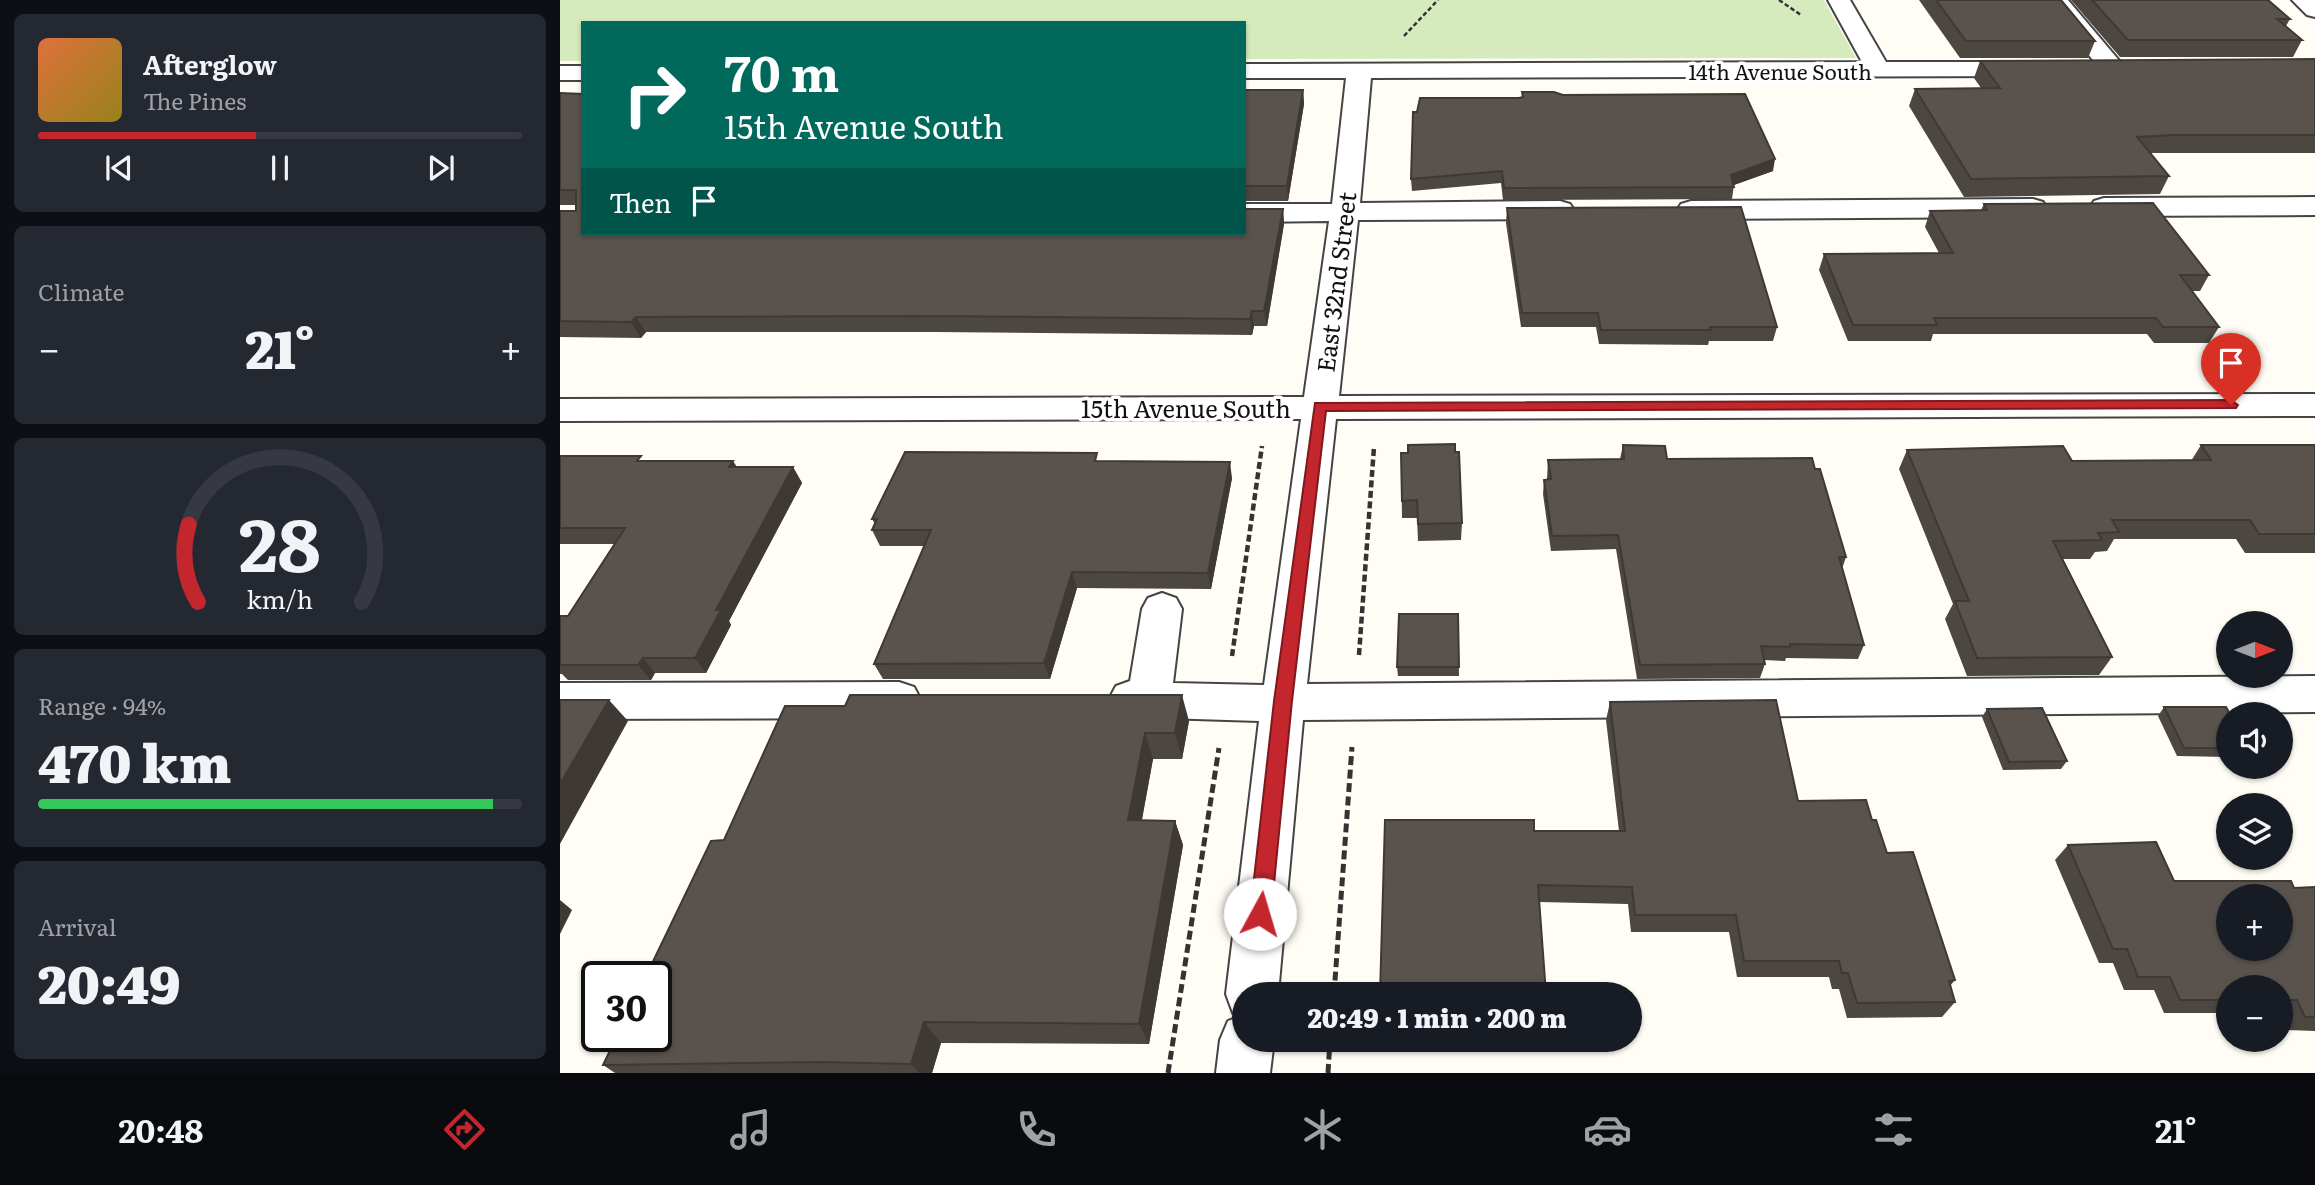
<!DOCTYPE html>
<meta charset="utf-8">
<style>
:root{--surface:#171b24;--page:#242831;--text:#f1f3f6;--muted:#9ea1a6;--line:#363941;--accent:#c4262e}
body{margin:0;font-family:Literata,serif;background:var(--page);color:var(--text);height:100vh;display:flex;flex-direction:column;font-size:26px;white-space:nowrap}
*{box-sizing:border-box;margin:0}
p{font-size:23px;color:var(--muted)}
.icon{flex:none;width:38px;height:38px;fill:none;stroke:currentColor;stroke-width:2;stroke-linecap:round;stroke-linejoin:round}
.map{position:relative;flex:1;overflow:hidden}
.side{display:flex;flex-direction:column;gap:14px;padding:14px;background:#0d0f14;width:560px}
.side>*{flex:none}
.banner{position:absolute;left:21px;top:21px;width:665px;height:214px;border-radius:0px;box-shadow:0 2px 5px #0004;background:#00695c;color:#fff;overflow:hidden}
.needle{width:46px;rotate:90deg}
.buttons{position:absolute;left:1656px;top:611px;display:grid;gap:14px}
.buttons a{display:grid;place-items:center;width:77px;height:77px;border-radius:50%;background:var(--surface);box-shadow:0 2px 5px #0004;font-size:35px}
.speed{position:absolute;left:21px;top:961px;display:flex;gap:14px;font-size:35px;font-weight:700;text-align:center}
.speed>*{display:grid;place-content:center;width:91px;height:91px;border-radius:50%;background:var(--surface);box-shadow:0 2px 5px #0004;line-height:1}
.speed .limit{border:4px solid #111;border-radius:10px;background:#fff;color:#111}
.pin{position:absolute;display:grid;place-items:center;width:60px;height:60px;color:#fff;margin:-72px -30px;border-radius:50% 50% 50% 0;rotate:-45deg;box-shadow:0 0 7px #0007}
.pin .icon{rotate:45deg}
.me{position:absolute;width:77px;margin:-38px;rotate:6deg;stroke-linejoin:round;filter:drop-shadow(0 0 5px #0008)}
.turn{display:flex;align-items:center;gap:24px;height:147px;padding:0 28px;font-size:32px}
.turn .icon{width:91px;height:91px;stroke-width:2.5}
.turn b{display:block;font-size:49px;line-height:60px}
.then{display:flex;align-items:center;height:66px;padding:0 28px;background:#0003;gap:14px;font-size:26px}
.big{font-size:52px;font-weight:800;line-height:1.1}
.side .tile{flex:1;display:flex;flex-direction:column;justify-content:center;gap:10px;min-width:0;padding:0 24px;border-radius:10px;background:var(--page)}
.side .dial{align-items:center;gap:0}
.dial svg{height:182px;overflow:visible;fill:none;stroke:var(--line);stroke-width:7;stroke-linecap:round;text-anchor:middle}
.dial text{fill:var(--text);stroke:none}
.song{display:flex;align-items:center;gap:21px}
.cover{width:84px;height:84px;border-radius:10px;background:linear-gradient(135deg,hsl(20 70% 55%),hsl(50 70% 35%))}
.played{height:7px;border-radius:4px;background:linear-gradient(90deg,var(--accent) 45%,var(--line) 45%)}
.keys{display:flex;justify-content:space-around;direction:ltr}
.heat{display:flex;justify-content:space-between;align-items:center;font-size:38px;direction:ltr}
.charge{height:10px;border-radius:5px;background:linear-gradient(90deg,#34c759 94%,var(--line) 0)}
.trip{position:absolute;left:672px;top:982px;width:410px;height:70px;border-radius:35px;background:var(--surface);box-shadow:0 2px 5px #0004;font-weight:800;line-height:70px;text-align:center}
.menu{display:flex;height:112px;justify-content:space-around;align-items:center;background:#090b0e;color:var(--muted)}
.menu .icon{width:49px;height:49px}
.menu .current{color:var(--accent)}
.menu b{font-size:32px;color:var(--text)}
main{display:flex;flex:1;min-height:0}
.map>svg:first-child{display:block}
.green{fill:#d5ebbd}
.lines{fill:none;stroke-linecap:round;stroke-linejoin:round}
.minor-casing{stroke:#444;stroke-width:4}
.path-far2{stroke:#333;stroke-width:2.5;stroke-dasharray:4.5 2.5;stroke-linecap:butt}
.path-far1{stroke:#333;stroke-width:4.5;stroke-dasharray:7 3.5;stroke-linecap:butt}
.path{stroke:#333;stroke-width:5;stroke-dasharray:9 4.5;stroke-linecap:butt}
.minor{fill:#fff;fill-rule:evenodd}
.wall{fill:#4d4742}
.shaded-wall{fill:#3f3936}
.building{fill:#5a524d;stroke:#3f3936;stroke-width:2;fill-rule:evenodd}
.route{fill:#c4262e;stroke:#7f191e;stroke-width:2}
.labels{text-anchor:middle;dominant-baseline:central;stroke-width:7;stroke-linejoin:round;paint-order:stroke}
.far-street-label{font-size:21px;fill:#111;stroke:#fff}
.street-label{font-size:24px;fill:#111;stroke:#fff}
</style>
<main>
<section class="side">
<div class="tile">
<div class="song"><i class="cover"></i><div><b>Afterglow</b><p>The Pines</p></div></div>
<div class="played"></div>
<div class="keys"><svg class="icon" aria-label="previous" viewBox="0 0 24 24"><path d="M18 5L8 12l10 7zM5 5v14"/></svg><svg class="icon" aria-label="pause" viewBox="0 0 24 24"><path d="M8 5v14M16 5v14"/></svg><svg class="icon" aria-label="next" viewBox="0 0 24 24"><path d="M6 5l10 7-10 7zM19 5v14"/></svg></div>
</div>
<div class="tile"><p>Climate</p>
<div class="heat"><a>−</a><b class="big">21°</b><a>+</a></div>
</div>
<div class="tile dial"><svg viewBox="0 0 100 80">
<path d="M14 69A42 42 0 1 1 86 69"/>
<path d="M14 69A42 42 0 0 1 10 35" stroke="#c4262e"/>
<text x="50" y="56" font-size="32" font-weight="700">28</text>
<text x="50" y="72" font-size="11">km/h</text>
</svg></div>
<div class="tile"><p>Range · 94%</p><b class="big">470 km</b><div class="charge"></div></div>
<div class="tile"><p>Arrival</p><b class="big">20:49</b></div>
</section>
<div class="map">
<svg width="1755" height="1073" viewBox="0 0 1755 1073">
<rect width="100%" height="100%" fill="#fffdf5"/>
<path class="green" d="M0,0h1264l32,58 -612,1v-36h-661v38h-23z"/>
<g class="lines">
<defs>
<path id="minor" d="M1268,0h22l36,62h143l9,2 3,5 -3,5 -9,2 -658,2 -11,125 200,-2 10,3 4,6 -4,6 -10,3 -202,1 -19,176 976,-2v22l-979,3 -29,265 1008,-8v36l-1012,8 -25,274h-34v46h30l-4,33h-54l4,-33 8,-19 13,-5 -8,-3 -7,-19 33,-273 -128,-4 -15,-5 -7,-13 7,-13 14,-5 12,-72 6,-11 14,-5 14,5 6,11 -9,74 91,2 37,-266 -741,2v-22l744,-2 25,-176 -85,1v-18h88l14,-126h-102v-14l618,-2z
M1485,0h23l54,64 3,5 -3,5 -9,2 -9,-2z
M1732,0h23v17l-8,-2z
M0,66h23v14h-23z
M1755,197v18l-211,1 -10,-3 -4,-6 4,-6 10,-3z
M1473,199l10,3 4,6 -4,6 -10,3 -342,2 -10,-3 -4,-6 4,-6 10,-3z
M339,682l15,5 7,13 -7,13 -15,5 -339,1v-36z"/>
</defs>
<use href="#minor" class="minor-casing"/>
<path class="path-far2" d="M1219,0l22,15
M844,36l34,-36"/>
<path class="path-far1" d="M799,655l15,-208
M672,656l30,-210"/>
<path class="path" d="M774,994l18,-247
M608,1073l51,-325
M768,1073l2,-33"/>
<use href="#minor" class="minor"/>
</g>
<path class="wall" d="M1359,0h142l34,41 -7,17h-128z
M1511,0h197l22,19 -4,7 16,14 -9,17h-173z
M1755,59v94h-164l18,23 -9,18 -196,3 -55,-91 6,-17 66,-1 -7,-10 6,-17z
M684,90h59l1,14 -16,97h-44z
M962,92l251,79 -39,14 -2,14 -229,1 -2,-17 -89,8 -1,-12 111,-82z
M0,93l23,140 700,-24 1,15 -17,102h-13l-2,9 -315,-3h-291l-5,6 -81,-1v-126h16v-6h-16z
M1424,204l225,71 -9,16h-8l27,36 -10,16h-55l-7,-9h-214l-2,7h-83l-29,-71 5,-16 115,-1 -14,-26 5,-16 51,-1z
M947,208l270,119 -4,14h-64l-1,4 -109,-1 -3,-17h-75l-15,-104z
M1063,445l44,14 179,98 -4,12 22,76 -6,14 -72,-1 -1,3 -21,-1 1,4 -5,14 -123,1 -21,-130 -65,2 -8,-57 1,-14 3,-1 1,-19 72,-1z
M1641,445h114v108h-70l-9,-14h-122l-7,12 -12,1 -5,7h-27l49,98 -13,18 -132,1 -22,-57 8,-15 -54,-135 8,-19 165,11h119z
M895,452l7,71 -1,17 -43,1 -1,-23h-15l-1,-65z
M0,456l177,11h56l9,16 -73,138 2,4 -25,48h-51l-4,7h-83l-6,-6h-2v-58h8l47,-72h-55z
M539,461l133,17 -21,111 -134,-1 -27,91h-167l-9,-15 51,-118h-45l-8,-16 3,-6 -3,-5z
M898,614l1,62h-61l-1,-9z
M1050,702l188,99 74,19 15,33 68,127 -5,6 5,16 -13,15 -95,1 -8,-29h-7l-3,-12h-92l-8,-45h-98l-3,-28 -89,-2 -5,-71h85l-13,-111z
M1604,707l64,7v43l-51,-1 -19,-40z
M1427,709l80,52 -6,8 -58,1 -21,-53z
M629,721l-7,38h-29l-11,61 33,1 8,24 -34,199 -208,-1 -9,30h-317l-12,-8 121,-225z
M1508,845l106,36 120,7 21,-1v144l-28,-1 -7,-13v-30h-52v26h-64l-10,-23h-30l-11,-27h-14l-44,-103z"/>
<path class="shaded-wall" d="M743,90l1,14 -16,97 -1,-15z
M1215,159l-2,12 -45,16 3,-12z
M723,209l1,15 -17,102 -3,-15z
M692,311l2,15 -2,9 -2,-16z
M76,317l10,15 -5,6 -10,-16z
M173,461l10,15 -14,-9z
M670,462l2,16 -21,111 -3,-16z
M233,467l9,16 -73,138 2,4 -25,48 -11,-15 21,-48z
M512,572l5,16 -27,91 -6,-16z
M83,658l12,15 -4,7 -13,-15z
M622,695l7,26 -7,38 -7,-26z
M49,700l19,21 -68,123v-60z
M585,733l8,26 -16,86 -9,-25z
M615,821l8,24 -34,199 -10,-20z
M0,900l12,10 -12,24z
M364,1022l17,21 -9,30h-13l-8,-9z"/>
<path class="building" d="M1376,0h125l34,41h-129z
M1532,0h176l22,19h-13l25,21h-174z
M1755,59v76h-140l-38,2 32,39 -198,3 -56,-90 85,-1 -20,-27z
M684,90h59l-16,96h-43z
M962,92h32l9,3 182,-1 30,65 -44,16 3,12 -230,1 -2,-17 -91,8 2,-67h4l3,-14h99l4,-1z
M0,93l23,1v139h661v-24h39l-19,102h-12l-2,8 -319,-3 -295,1 -5,5 -71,-1v-110h16v-21h-16z
M1593,203l56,72h-29l39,52h-56l-7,-9h-222l3,7h-84l-29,-71 129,-1 -23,-42 57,-1 -3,-6z
M1181,207l36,120h-67l1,3h-110l-3,-17h-76l-15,-105z
M895,444v8h4l3,71 -44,1 -1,-24 -15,1 -1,-48h7v-8z
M1063,445l42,1 2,13 145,-1 3,11h5l26,88h-7l25,88 -74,-1v3l-29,-1 4,18 -125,1 -22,-130 -66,1 -8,-56 7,-1 -3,-19 76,-1z
M1641,445h114v89h-56l-9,-14h-138l7,12 -21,1 4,7 -49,1 59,116 -135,1 -22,-57h14l-62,-151 156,-4 9,15 139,-1z
M345,452l192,1 -2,8 135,1 -22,111 -136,-1 -28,91 -170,1 57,-134h-59l5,-11h-5z
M0,456h81l-4,5h96l-4,6h64l-77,143h5l-26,48h-52l-5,7h-78v-49h8l57,-88h-65z
M839,614h59l1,53h-62z
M290,695h332l-7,38h-30l-17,87 47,1 -36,203 -215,-2 -13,42 -90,-2 -218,3 14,-29h39v-60h-10l65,-135 13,-1 61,-134h60z
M0,700h49l-49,84z
M1216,700l22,101 68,-1 6,20h4l11,33 26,-1 42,128 -6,1 6,21 -98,1 -9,-30h-6l-3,-12h-95l-8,-46h-101l-3,-28 -94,-2 8,109h-166l5,-174h149v11h91l-15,-129z
M1604,707h62l4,7h-2v34h-44z
M1482,708l25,53 -58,1 -22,-53z
M1596,842l18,39h117l3,7 21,-1v130h-10l-8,-17h-17v-13h-52v13h-48l-10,-23h-32l-11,-28h-14l-45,-104zM1668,896h52v52h-52z"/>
<path class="route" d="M1671,400l7,5 -2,3 -910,3 -34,290 -21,213 -3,7 -8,3 -7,-3 -3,-7 24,-213 41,-298z"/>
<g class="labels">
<g class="far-street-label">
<text x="1220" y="70">14th Avenue South</text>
</g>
<g class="street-label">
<text transform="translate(775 282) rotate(-83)">East 32nd Street</text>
<text x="626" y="407">15th Avenue South</text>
</g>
</g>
</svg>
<div class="buttons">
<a><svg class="needle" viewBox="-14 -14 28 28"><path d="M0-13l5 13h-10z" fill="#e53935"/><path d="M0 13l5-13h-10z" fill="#9ea1a6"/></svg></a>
<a><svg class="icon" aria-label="sound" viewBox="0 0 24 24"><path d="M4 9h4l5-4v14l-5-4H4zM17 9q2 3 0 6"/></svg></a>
<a><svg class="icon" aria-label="layers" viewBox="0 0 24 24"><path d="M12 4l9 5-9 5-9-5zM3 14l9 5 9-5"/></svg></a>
<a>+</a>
<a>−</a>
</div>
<div class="speed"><div class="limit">30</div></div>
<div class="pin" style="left:1671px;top:405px;background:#d93025"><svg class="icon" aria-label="arrive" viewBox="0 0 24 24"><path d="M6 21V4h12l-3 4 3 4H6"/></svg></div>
<svg class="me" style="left:700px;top:914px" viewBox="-20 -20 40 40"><circle r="19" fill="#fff"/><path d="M0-13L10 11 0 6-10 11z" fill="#c4262e"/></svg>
<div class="trip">20:49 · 1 min · 200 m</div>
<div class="banner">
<div class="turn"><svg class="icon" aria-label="right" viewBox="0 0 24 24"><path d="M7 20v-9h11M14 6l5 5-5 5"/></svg><div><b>70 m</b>15th Avenue South</div></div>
<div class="then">Then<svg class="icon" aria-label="arrive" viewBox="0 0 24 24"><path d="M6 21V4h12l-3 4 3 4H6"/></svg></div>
</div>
</div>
</main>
<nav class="menu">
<b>20:48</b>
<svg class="icon current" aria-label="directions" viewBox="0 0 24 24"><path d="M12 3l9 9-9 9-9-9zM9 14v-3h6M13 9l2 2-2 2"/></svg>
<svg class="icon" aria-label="music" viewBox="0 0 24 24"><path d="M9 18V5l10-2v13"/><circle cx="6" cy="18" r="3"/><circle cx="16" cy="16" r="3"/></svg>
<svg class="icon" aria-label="phone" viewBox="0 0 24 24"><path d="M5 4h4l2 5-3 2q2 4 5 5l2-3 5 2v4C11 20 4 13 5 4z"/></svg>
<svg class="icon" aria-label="climate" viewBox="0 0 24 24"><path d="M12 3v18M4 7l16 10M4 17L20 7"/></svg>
<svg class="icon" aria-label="car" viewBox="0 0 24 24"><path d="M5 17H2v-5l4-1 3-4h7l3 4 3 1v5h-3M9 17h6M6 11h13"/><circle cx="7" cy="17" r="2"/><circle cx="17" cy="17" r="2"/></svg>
<svg class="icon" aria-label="filters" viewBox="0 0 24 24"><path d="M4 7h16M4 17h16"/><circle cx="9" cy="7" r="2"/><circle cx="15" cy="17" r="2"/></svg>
<b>21°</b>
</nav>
